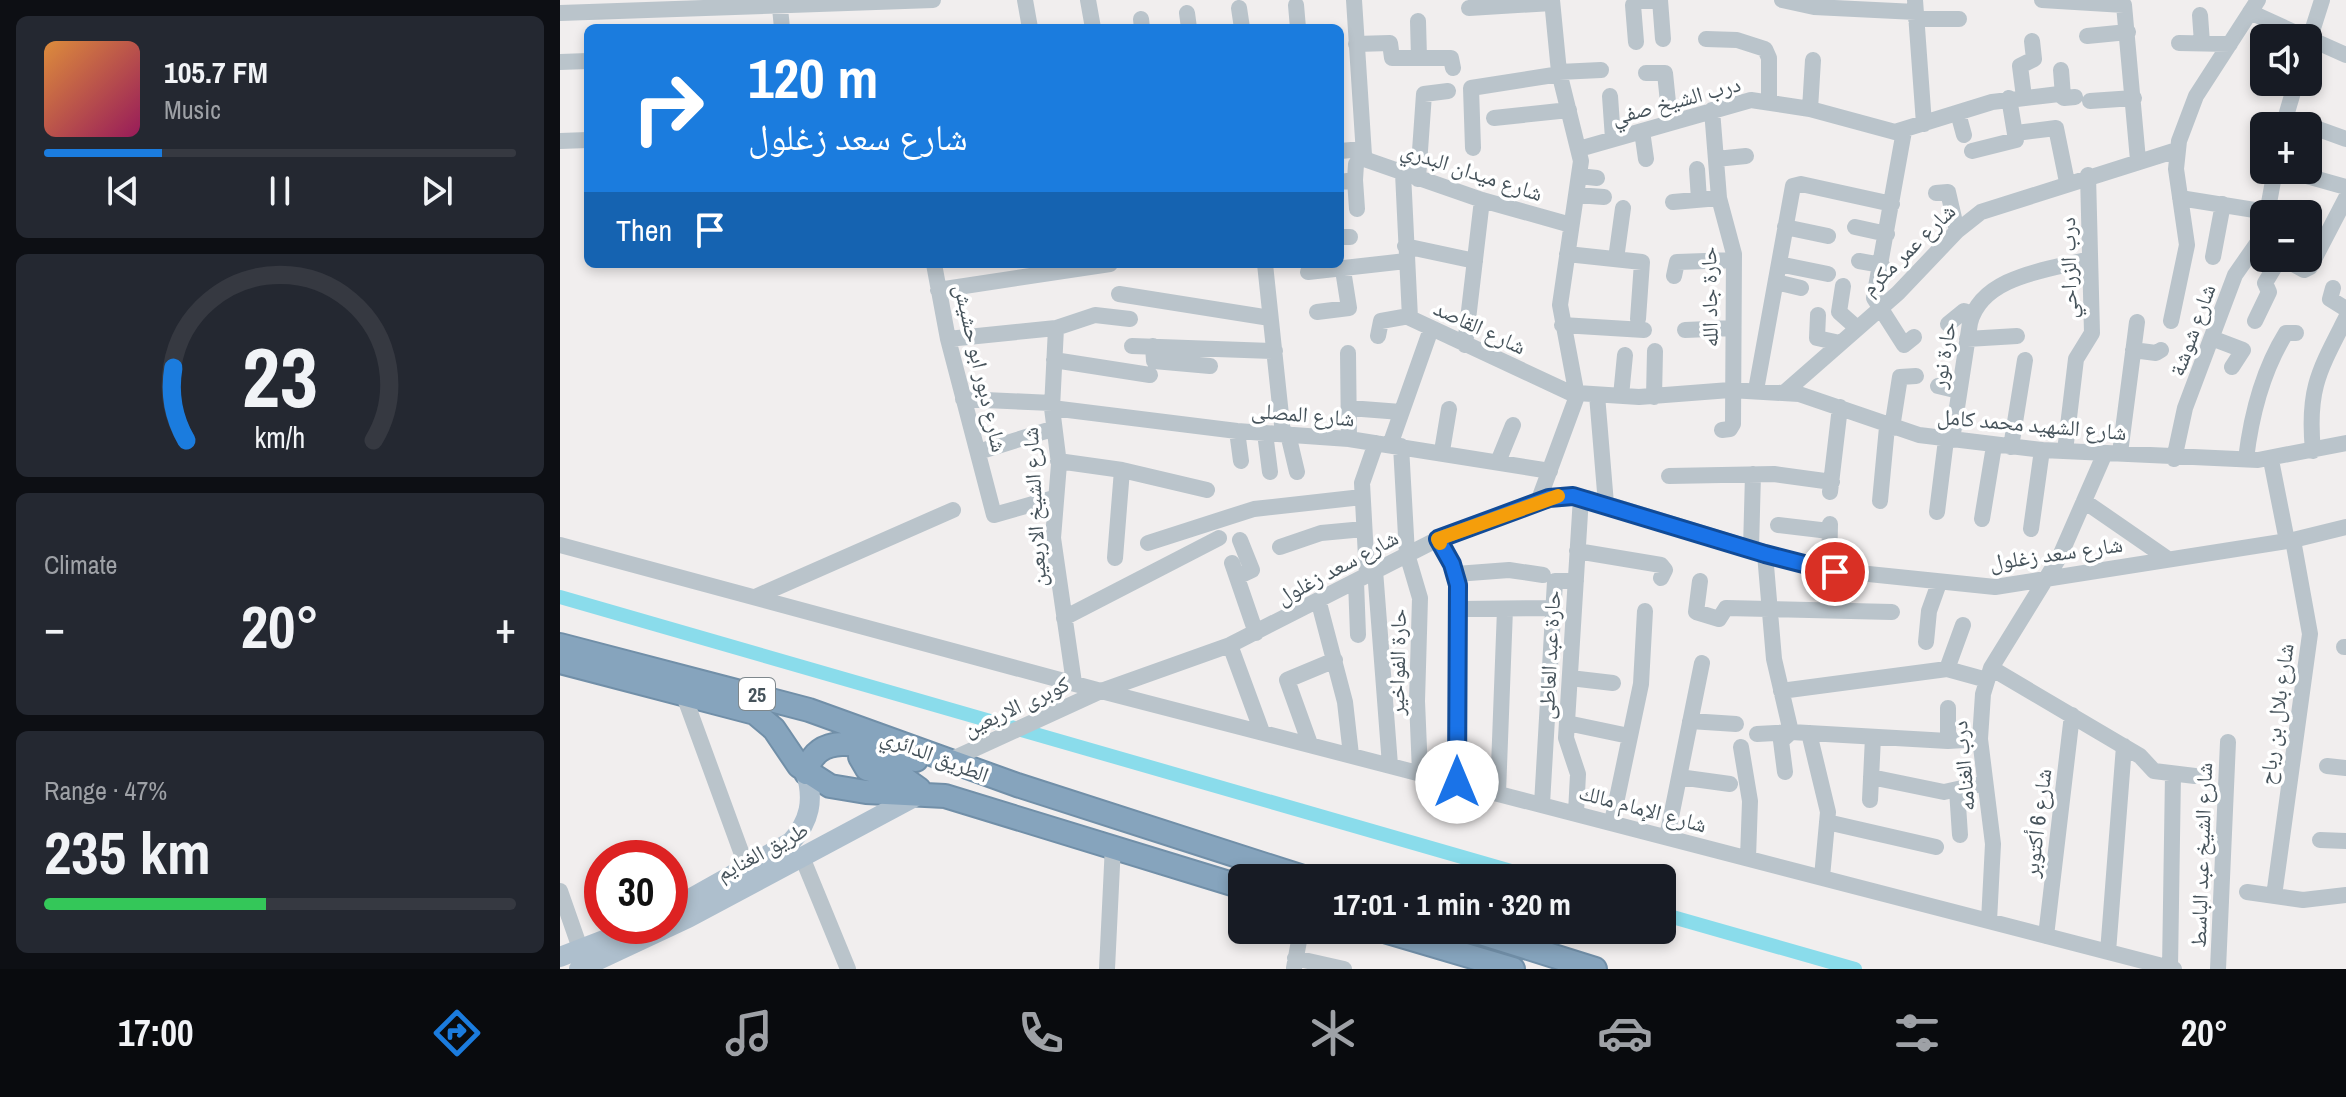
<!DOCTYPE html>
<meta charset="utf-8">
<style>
:root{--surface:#171b24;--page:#242831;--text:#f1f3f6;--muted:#9ea1a6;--line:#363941;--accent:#1b7cde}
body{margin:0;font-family:"Archivo Narrow","Noto Naskh Arabic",sans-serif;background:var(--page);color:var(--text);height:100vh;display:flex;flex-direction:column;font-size:30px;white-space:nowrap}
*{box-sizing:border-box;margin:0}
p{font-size:26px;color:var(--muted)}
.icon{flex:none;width:44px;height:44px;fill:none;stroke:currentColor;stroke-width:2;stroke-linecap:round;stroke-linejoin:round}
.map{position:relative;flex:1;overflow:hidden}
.panel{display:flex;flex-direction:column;gap:16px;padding:16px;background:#0d0f14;width:560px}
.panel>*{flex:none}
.banner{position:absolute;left:24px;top:24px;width:760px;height:244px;border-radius:12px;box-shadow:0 4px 12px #0003;background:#1b7cde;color:#fff;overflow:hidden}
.tools{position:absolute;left:1690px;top:24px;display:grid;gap:16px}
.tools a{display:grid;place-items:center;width:72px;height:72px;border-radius:12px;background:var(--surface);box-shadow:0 4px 12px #0003;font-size:40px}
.speed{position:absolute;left:24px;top:840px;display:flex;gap:16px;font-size:40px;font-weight:700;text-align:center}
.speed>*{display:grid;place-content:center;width:104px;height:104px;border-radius:50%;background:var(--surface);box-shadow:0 4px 12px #0003;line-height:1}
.speed .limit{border:12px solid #d22;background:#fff;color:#111}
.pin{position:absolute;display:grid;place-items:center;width:68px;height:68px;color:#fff;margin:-34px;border:4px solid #fff;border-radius:50%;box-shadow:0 2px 8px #0007}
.me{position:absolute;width:88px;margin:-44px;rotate:0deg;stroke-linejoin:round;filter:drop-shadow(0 0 6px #0008)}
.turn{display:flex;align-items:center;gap:28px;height:168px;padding:0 32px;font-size:36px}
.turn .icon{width:104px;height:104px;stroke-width:2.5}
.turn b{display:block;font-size:56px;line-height:68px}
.then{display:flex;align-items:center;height:76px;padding:0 32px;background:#0003;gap:16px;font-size:30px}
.big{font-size:60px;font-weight:700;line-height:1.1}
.panel .card{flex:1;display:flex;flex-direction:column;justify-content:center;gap:12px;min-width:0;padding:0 28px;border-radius:12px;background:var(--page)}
.panel .dial{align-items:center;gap:0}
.dial svg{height:208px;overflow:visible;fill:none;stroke:var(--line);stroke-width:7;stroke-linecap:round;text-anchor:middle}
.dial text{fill:var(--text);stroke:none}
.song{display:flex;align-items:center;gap:24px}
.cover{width:96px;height:96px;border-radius:12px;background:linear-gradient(135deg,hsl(30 70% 55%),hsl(330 70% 35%))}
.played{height:8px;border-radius:4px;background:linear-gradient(90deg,var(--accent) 25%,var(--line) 25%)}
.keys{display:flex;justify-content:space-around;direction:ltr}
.heat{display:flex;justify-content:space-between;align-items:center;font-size:44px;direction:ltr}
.charge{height:12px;border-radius:6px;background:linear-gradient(90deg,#34c759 47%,var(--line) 0)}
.trip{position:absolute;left:668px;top:864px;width:448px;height:80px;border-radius:12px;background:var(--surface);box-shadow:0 4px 12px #0003;font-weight:700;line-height:80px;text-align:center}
.dock{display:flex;height:128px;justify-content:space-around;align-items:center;background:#090b0e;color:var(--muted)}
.dock .icon{width:56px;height:56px}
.dock .selected{color:var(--accent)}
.dock b{font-size:36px;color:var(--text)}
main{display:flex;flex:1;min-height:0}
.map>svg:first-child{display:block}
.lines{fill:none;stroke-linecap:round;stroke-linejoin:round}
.canal{stroke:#8adceb;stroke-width:14}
.highway-casing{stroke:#718fa8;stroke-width:26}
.minor{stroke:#bac4cb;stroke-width:16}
.major{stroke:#aebfcd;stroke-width:20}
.highway{stroke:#86a4bd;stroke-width:22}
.route-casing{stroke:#114b97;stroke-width:20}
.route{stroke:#1a73e8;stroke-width:14}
.slow{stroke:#f59e0b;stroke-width:14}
.labels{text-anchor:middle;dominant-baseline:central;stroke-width:7;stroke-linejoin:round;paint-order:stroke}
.shield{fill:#fff;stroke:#7e878c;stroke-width:2}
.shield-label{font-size:20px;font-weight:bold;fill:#46535b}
.street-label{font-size:22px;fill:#46535b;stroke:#fff}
</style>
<main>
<section class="panel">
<div class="card">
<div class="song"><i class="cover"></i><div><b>105.7 FM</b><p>Music</p></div></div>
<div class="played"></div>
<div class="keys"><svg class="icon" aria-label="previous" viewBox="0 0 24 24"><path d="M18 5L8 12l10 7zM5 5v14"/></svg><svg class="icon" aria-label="pause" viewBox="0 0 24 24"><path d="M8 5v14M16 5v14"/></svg><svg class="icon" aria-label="next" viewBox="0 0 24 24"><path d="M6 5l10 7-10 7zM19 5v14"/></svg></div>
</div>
<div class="card dial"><svg viewBox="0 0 100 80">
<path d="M14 69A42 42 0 1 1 86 69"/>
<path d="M14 69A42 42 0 0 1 9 41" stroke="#1b7cde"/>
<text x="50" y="56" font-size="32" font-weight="700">23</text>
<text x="50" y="72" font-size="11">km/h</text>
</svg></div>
<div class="card"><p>Climate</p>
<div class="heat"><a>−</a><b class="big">20°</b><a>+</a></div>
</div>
<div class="card"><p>Range · 47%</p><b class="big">235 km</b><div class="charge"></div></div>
</section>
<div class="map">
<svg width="1786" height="969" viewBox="0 0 1786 969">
<rect width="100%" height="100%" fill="#f1eeee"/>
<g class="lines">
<path class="canal" d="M0,597l975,281
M1102,914l193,55"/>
<defs>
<path id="highway" d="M0,645l249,65 208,75 289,93
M0,662l195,51 19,16 25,37 31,20 36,6 79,4 297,91
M302,747l-2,10 7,12 38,10 14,10
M246,773c13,-51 75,-21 110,-13
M821,930l132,39
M911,930l124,39"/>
</defs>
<use href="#highway" class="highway-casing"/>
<path class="minor" d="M465,0l5,28
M528,0l5,28
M794,0l10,155
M1100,0l3,39
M1222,0l32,7 102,5
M1355,0l9,124
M1482,0l82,5 14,155
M736,5l2,23
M220,8l2,20
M679,8l3,20
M909,8l83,-5
M1690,12l57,26
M0,13l373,-13
M627,13l2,15
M1640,15l2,28
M581,19l1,9
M1356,19h43
M858,21l1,37
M1527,36l41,-4
M1748,38l38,17
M1146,39l31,1 28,9 4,9v44
M1076,42l-3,-37 5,-4h22
M1619,43l51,1
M796,44l34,-1 2,15h59l2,10
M1748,44l14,-44
M0,62l28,-1
M1501,70l2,26
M999,72l42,-2
M1086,73h19l5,49
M1050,96l3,43
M1464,97l-4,-31 14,-7 -2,-18
M1530,101l44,-3
M1250,109l3,-49
M1152,110l7,88 15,56 -1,170 -3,5 -8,1
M1398,113l6,22
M1725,117l61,22
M934,118l75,-8
M1723,126l13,-44
M1082,131l4,28
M1344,131l-30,167 30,47 10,-8
M1456,133l40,-5 11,54
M0,141l28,-1
M913,148l-2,-60 89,-14
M1019,149l172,-49 59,9 85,23 97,-30 67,-8 5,4 11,-1
M780,151l23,-2
M1412,151l44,-11 -7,-42
M804,155l3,5 115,40 89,25
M1156,159l30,-3
M1137,169l2,31
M1725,170l61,17
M843,173l7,145 167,78
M1019,176l18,2
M858,179l6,-85 24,-3
M795,180l2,29
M780,182l15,-2 1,-16 8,-9
M1376,193l12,-1 9,39
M1016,195l28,2
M1620,198l87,14
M1113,202l46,-4
M1707,214l8,-44
M1225,227l43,9
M1295,227l32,7
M780,237h10
M845,246l70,15
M1007,254l75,8 -4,57
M1653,257l10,-53
M1722,258l22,12 6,-3 36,-69
M1056,259l7,-51
M1299,261l23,4
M374,264l14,75 46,176 60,-17
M705,264l18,170
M1219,264l49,10
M748,272l98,-11
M1114,276l3,-14 57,-2
M1216,282l25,6
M1283,286l-4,26 18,16
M1773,288l-3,11 16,10
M378,290l172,-26
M559,294l151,24
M757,312l32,-4 -6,-38
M1258,315l-1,23 23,5
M1611,321l16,-76 -11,-76 3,-28 17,-45 62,-96
M1695,321l14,-29 -4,-9 15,-25
M1388,324l16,-13 8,3
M1002,325l82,5
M496,328l-4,80 7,56 -6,74 21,145
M1125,330l48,-2
M818,336l3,-15 28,-5
M388,339l108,-11 39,-13 35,4
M1407,339l50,-3
M1654,339l29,11 -11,17
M905,345l17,-145
M572,346l143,5
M593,346l1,15 56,5
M1573,350l23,3 5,-3
M788,353l1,86
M494,360l96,15
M1378,386l21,5
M1196,390l37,-204 8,-2 91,20
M1225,392l113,-99 59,-62 24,-19 196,-62
M1017,393l62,4 91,-7 69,4 120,41 123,15 216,10 88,-17
M1037,395l9,109
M1061,396l4,-41
M1094,397l1,-46
M403,399l89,4
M492,408l185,23 112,8 201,32
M789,408l52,4
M1332,428l8,-51 16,-1
M677,431l4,30
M705,433l5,39
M728,434l9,38
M1392,440l18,-117c12,-48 80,-53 120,-64
M830,445l41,-116
M841,446l6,108 13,44 -3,103 3,71
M1451,447l14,-87
M882,451l7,-42
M1505,451l11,-92 16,-26 -4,-158
M1753,451c-6,-62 6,-80 33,-133
M418,452l74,-23
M1560,453l17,-131
M1614,459l11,-51 50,-133 23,-33 6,-20
M1686,459c5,-42 17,-89 40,-126h10
M1711,460l16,81
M498,461l64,9 85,20
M938,462l15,-37
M1109,476l105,-2 58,8
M1270,492l10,-85
M1320,501l7,-74
M1524,501l84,58
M978,502l39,-106 -17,-91 21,-144 -22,-89 -7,-72
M1377,512l9,-72
M1422,519l12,-73
M1218,525l51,6
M1471,529l11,-79
M878,539l14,25 6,21 -1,197
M588,543l106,-34 108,-12
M0,545l541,146 1073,278
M720,547l41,-14 43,-4
M1191,549l2,-75
M1017,551l84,14 4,5 -4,8
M1205,554l9,105 17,73 157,9 32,-2
M555,558l7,-88
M672,563l24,70
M815,570l15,195
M1269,571l1,-47
M896,574l53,-4 34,5
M807,575l-5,-92 14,-40
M677,577l15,-7 -12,-30
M796,581l2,54
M1140,581l-4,31 23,7 7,-11 166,4
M195,597l198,-87
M759,603l26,99 6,53
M898,609l96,-1
M504,618l155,-80
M1366,642l3,-31 10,-28
M670,645l32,87
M1784,647h2
M1431,668l149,88 14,15 41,5
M1387,669l16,-44
M1010,678l43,5
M1221,691l166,-22 40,11
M123,693l64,175
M1388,708v33
M1130,721l46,3
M1007,723l62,13
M1249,733l19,79 -6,65
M1197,734l34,-2
M750,744l-23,-64 48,-20
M1181,747l9,54 -2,57
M388,761l153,-70 129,-46 208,-106 111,-41h38l233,71 175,18 298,-47 53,-13
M1767,766l19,2
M1225,772l-4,-31 10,-9
M1119,777l51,7
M1311,777l73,15 41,-9
M1397,790l3,45
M938,793l7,-184
M1310,800l3,-63
M982,804l13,-223h21
M1016,813l2,-39 -12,-36 15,-241
M1052,822l29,-138 4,-73
M1267,822l109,25
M1107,837l35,-174
M1760,840l26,1
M242,857l46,112
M0,891l21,60
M1687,892l56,8 43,-5
M1714,896l36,-262 -17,-94
M1429,921l4,-77 -13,-105 3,-45 8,-26 69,-112 45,-103
M1486,936l26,-221
M1548,952l16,-206
M735,958l49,11
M734,968l7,-38
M1610,968l3,-194
M547,969l6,-124
M1658,969l10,-227"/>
<path class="major" d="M110,910l121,-68c19,-21 23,-42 15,-69
M0,957l80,-31
M19,969l109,-51 234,-125"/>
<use href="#highway" class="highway"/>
</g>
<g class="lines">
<defs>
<path id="route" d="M897,782l1,-197 -6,-21 -14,-25 111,-41 24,-2 192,58 70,18"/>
</defs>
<use href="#route" class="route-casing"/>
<use href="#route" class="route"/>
<path class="slow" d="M880,543l-2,-4 120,-43"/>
</g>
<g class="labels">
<rect class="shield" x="179" y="678" width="36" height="32" rx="6"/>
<g class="shield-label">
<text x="197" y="694">25</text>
</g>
<g class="street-label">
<text transform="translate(1116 100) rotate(-15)">درب الشيخ صفي</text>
<text transform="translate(912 171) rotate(18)">شارع ميدان البدري</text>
<text transform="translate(1348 249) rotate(-44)">شارع عمر مكرم</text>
<text transform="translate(1508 268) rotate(-91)">درب الزراحي</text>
<text transform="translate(1149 297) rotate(-91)">حارة جاد الله</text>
<text transform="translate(920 327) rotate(25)">شارع القاصد</text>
<text transform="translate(1632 330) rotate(-70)">شارع شوشة</text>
<text transform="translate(1383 355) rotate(-81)">حارة نور</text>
<text transform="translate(421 368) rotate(77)">شارع دبور ابو حشيش</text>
<text transform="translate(743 414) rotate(5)">شارع المصلى</text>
<text transform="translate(1472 424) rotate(5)">شارع الشهيد محمد كامل</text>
<text transform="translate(474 507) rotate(-93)">شارع الشيخ الاربعين</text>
<text transform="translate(1496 553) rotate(-8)">شارع سعد زغلول</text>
<text transform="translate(777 567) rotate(-28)">شارع سعد زغلول</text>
<text transform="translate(989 655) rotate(-87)">حارة عبد العاطى</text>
<text transform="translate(837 662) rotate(-89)">حارة الفواخير</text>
<text transform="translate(456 706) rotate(-25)">كوبرى الاربعين</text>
<text transform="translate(1716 714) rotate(-82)">شارع بلال بن رباح</text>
<text transform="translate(375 755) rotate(21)">الطريق الدائري</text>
<text transform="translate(1403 766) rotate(-95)">درب الغنامه</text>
<text transform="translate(1083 808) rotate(15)">شارع الإمام مالك</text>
<text transform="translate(1477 823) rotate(-83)">شارع 6 أكتوبر</text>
<text transform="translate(202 851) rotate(-28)">طريق الغنايم</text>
<text transform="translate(1641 855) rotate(-88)">شارع الشيخ عبد الباسط</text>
</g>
</g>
</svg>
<div class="tools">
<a><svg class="icon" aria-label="sound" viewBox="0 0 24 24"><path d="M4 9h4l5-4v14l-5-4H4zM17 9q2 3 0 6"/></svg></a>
<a>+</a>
<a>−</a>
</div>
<div class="speed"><div class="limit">30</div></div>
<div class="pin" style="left:1275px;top:572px;background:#d93025"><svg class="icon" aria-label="arrive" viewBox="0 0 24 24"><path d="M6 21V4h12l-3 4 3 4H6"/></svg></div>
<svg class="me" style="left:897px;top:782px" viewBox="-20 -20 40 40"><circle r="19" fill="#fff"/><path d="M0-13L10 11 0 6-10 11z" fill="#1a73e8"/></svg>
<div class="trip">17:01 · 1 min · 320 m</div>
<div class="banner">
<div class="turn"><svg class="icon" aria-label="right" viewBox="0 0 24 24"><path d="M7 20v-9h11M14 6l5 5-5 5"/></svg><div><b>120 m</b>شارع سعد زغلول</div></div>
<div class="then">Then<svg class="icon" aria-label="arrive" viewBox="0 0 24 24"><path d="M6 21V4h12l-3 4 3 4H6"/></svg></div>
</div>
</div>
</main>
<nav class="dock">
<b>17:00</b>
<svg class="icon selected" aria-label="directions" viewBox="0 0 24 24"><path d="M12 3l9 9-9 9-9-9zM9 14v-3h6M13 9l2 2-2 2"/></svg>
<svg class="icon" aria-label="music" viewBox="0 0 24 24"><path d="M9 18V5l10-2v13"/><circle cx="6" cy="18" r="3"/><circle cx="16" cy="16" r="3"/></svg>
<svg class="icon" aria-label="phone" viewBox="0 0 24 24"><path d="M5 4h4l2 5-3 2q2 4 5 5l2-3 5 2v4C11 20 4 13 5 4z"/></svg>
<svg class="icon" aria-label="climate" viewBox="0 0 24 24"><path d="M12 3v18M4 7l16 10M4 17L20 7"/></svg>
<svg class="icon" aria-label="car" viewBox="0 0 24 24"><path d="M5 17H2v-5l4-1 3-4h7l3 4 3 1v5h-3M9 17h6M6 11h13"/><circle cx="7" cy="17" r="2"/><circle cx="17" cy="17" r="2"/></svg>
<svg class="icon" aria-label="filters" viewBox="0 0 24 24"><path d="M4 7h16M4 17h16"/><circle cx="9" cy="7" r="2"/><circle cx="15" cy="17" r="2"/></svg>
<b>20°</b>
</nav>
